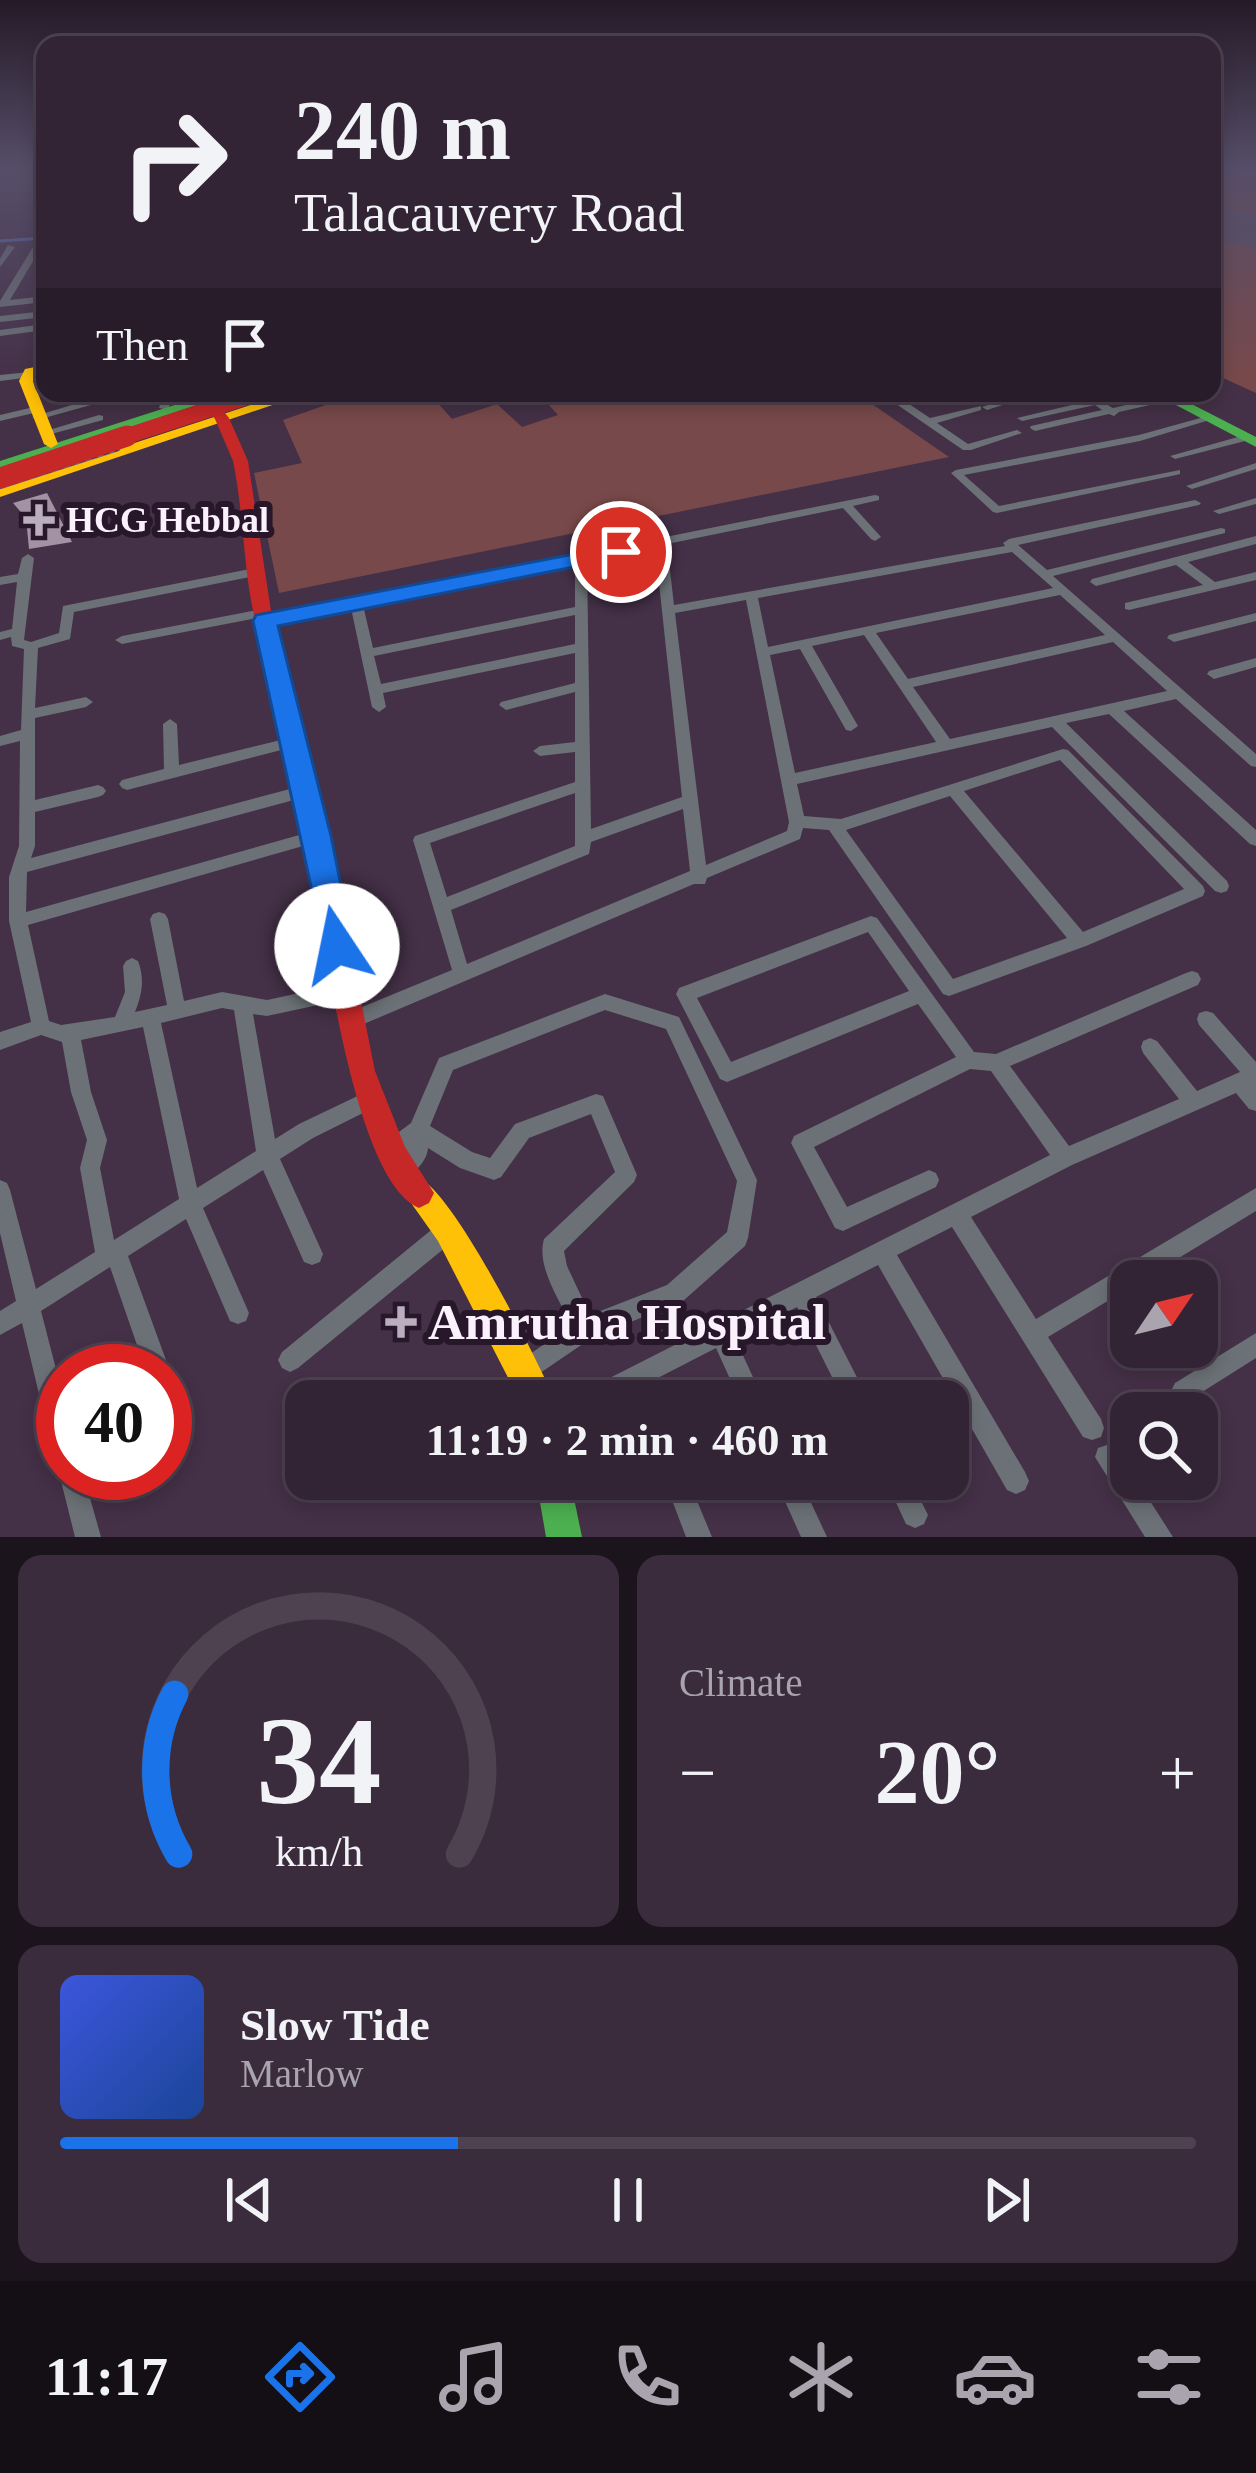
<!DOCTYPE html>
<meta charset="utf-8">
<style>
:root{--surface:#332435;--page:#3b2c3d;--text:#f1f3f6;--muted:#a9a4ad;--line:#4e4150;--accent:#1a73e8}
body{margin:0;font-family:Georgia,serif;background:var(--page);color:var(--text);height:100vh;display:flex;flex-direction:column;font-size:45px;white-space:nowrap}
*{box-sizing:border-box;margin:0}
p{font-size:39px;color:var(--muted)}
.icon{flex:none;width:66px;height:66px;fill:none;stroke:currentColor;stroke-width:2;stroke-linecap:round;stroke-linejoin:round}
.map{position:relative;height:1537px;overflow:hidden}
.drawer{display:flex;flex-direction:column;gap:18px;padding:18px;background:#1c141d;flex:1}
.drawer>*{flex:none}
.guide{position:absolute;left:36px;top:36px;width:1185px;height:366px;border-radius:24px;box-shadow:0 6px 18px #0003,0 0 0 3px var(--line);background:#332435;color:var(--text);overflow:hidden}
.needle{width:78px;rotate:55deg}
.fabs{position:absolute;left:1110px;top:1260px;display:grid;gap:24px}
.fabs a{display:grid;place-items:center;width:108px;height:108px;border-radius:24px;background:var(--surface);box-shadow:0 6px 18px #0003,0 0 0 3px var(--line);font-size:60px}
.speed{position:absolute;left:36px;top:1344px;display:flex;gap:24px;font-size:60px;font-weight:700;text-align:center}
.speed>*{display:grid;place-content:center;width:156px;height:156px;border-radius:50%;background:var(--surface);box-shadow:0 6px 18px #0003,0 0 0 3px var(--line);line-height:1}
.speed .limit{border:18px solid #d22;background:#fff;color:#111}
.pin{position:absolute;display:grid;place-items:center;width:102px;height:102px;color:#fff;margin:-51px;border:6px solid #fff;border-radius:50%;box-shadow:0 3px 12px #0007}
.me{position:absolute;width:132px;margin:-66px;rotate:349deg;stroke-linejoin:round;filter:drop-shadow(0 0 9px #0008)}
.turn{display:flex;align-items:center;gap:42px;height:252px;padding:0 60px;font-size:54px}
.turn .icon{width:156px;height:156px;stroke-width:2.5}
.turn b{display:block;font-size:84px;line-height:102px}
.then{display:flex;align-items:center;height:114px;padding:0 60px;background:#0003;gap:24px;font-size:45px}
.big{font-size:90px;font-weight:700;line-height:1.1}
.drawer .widget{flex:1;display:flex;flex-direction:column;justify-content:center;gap:18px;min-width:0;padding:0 42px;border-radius:24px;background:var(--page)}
.drawer .dial{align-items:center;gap:0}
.dial svg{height:312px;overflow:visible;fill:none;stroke:var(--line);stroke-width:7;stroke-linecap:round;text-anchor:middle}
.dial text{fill:var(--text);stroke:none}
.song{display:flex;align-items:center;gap:36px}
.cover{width:144px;height:144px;border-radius:18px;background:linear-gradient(135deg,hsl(230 70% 55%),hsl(220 70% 35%))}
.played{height:12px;border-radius:6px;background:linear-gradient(90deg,var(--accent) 35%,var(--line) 35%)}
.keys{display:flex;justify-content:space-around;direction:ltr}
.heat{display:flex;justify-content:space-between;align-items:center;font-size:66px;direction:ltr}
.drawer .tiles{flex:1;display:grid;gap:18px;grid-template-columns:1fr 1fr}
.widget:last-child{grid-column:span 2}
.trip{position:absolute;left:285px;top:1380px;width:684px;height:120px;border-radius:24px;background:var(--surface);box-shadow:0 6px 18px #0003,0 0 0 3px var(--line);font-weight:700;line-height:120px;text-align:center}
.tab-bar{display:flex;height:192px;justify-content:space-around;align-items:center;background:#140e15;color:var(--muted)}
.tab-bar .icon{width:84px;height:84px}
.tab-bar .current{color:var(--accent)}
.tab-bar b{font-size:54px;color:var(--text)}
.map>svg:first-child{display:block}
.green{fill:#78494a}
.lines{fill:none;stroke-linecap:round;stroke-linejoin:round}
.stream{stroke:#4f6fb0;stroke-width:3}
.taxiway{fill:#5c4e60;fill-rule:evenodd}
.runway{fill:#5c4e60;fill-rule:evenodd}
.building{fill:#a292a4}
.street{fill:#6b7176;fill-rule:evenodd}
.fast{fill:#4caf50;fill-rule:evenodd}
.slow{fill:#ffc107;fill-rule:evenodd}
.jam{fill:#c62828;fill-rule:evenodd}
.rail-casing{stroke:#746c79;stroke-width:4.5}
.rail{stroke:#28172a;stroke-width:3;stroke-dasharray:6;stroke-linecap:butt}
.jam-bridge-far1{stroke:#c62828;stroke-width:16}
.jam-bridge{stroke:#c62828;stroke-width:21}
.route{fill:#1a73e8;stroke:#114b97;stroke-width:3}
.poi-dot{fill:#baadbd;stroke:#28172a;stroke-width:4.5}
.labels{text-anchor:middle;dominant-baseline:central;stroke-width:12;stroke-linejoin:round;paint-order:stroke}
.far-poi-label{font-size:36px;font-weight:bold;fill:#faf1fc;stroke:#28172a;text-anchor:start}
.near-poi-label{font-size:51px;font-weight:bold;fill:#faf1fc;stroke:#28172a;text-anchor:start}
</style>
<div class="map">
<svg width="1256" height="1537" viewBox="0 0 1256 1537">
<rect width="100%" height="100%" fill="#443047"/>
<path class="green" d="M1247,168h9v50l-44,-11v-26z
M1212,229l44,11v153l-44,-20z
M330,393h99l23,26 45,-15 25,23 36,-12 -20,-22h318l93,64 -670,136 -25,-120 48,-10 -19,-43 54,-19z"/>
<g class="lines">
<path class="stream" d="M0,241l45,-3"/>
<path class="taxiway" d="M1228,168h21l-37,16v-11z
M1212,205l44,10v10l-44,-10z"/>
<path class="runway" d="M1212,213l44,10v26l-44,-10z"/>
</g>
<path class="building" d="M47,493l25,49 -43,7 -3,-31 -13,-15z"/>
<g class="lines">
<path class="street" d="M38,239l7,2 -35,59 35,-4v6l-45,5v-6z
M8,245l7,2 -15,20v-8z
M45,311v6l-45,5v-6z
M45,324v6l-45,6v-6z
M29,372l5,3 -2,2 -32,4v-6z
M157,393h11l4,5 -4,12 -9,-2 3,-10z
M895,393h15l-10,5 30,20 51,-12v4l-44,13 31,21 49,-14 5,3 -51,17h-8l-74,-51v-4z
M1024,393h16l-53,17 -5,-3z
M1169,395l3,1v4l-53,12 -5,4 -5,-2 -74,17 -5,-3 1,-2 71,-16 -7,-5 -73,16 -5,-3 80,-19 16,9z
M95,398l3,1v4l-61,17 -5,-3z
M34,407l4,1v4l-38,9v-6z
M99,415l4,1v4l-59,16 -5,-3z
M1204,417l9,2 -73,22 -176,34 35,31 181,-36v4l-4,1 -179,38 -4,-1 -42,-39 5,-3 183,-35z
M1245,435l4,1v4l-74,19 -5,-3z
M1256,463v6l-64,20 -6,-3z
M875,495l4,1v4l-26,6 28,31 -6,4 -4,-2 -28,-31 -176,36 7,61 331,-59 -2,-3 6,-4 186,-39 6,3 -2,2 -181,40 29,25 174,-42 4,1v4l-172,43 203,178v13l-5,-1 -75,-67 -52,12 132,119v16l-6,-2 -141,-130 -43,9 161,158 2,5 -2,5 -6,2 -6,-2 -163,-164 -255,57 7,32 37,3 222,-70 5,1 135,136 2,5 -2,5 -117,50 -137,50 -6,-2 -114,-164 -26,-2 -3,11 -93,39 -2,6h-11l-335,142 -7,2 -7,-2 -2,-6 2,-6 107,-44 -39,-130 2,-4 160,-54v-30l-35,4 -7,-5 7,-5 35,-4v-50l-69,18 -7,-5 2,-3 74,-19v-30l-192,40 3,14 -7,5 -7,-5 -21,-99 -86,17 -5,-1 -1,-3 1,-3zM655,546l27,251 -91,32 -4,-269zM1012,552l41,36 -285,59 -10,-49zM575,562v45l-202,41 -10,-43zM1060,595l45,40 -197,44 -32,-46zM746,600l43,222 -2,9 -81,34 -31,-252zM575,615v29l-194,40 -7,-28zM864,635l72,107 -141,31 -25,-118 30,-6 46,81 5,1 7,-5 -46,-80zM1113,642l54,49 -217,48 -37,-52zM1060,760l124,129 -101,43 -119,-141zM575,793v53l-128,51 -17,-54zM950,796l117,142 -114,41 -107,-149zM683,809l7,62 -223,93 -16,-54 138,-56 2,-12z
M1256,498v6l-37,10 -6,-3z
M1256,536v8l-68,18 27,20 41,-10v8l-127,30 -4,-1v-6l78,-18 -27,-20 -80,21 -6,-4 2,-3z
M28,554l6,4 -10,82 7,2 28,-9 4,-27 192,-38 6,4 -6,4 -181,36 -4,27 -32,9 -3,60 51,-11 7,5 -7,5 -51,11v82l63,-15 5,2 3,4 -3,4 -5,2 -63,15v34l-4,12 274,-73 5,2 3,4 -3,4 -5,2 -278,75 -1,40 291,-82 6,2 2,4 -2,4 -6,2 -289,83 21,96 12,4 54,-8 10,-25 -2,-26 3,-5 6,-3 6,3c7,18 4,33 -3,51l32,-7 -17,-86 3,-5 6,-2 6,2 3,5 16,82 38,-9 45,8 79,-17 6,2 3,6 -3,6 -6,2 -79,17 -14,-2 22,125 24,-15 69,-33 7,2 3,7 -3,7 -62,31 -33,21 43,95 -3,8 -8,3 -8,-3 -41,-92 -60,38 46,105 -3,8 -8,3 -8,-3 -44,-102 -58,37 42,115 -4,8 -1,-8h-19l-36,-104 -69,44 22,85v60l-9,-3 -3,-9 -29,-121 -22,12v-24l16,-10 -16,-68v-53l7,3 3,7 26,99 59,-37 -15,-84 7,-28 -16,-48 -9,-50 -21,-7 -41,15v-18l31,-10 -22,-101v-44l10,-31 1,-105 -20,5v-10l21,-6 3,-81 -12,-3 -1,-9 -11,3v-8l12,-3 5,-47 -17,3v-8l18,-3 4,-16zM222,1008l12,2 22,141 -59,37 -36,-165zM143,1027l36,172 -65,41 -14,-72 7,-28 -16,-48 -10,-52z
M263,609l6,4 -1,3 -146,28 -7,-4 7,-4z
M1256,613v8l-82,21 -7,-4 2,-3z
M1256,658v9l-42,12 -7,-5 2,-3z
M170,719l7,5 2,41 114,-28 7,5 -7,5 -166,43 -5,-2 -3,-4 3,-4 42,-11 -1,-45z
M871,916l6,2 97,134 22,2 190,-81 6,-2 6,2 3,6 -3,6 -188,81 59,80 110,-47 -36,-46 -2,-6 2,-6 7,-3 7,3 40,50 43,-19 -41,-47 -2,-6 2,-6 7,-2 7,2 43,49v49l-7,-2 -13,-16 -164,72 -101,52 65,102 220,-131v23l-115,70h-10v6l-83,50 53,82 3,9 -3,9 -9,3 -9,-3 -131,-210 -55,28 128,217 4,9 -4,9 -9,4 -9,-4 -129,-225 -62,32 53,104h-25l-47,-94 -62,31 29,63h-24l-24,-53 -66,34 7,19h-24l-3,-9 -17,9h-37l4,-8 470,-238 -59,-84 -21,-2 -156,78 33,60 82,-37 7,3 3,7 -3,7 -93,44 -8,-3 -44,-85 3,-7 162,-79 -38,-53 -191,78 -7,-3 -44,-85 3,-6zM868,932l41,59 -178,71 -34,-64z
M605,994l74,23 78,163 -9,58 -3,8 -62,55 -90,36 -69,47 -8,-4 -4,-8 4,-8 55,-39c-11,-25 -35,-58 -27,-86l71,-67 -24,-58 -62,24 -28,39 -7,3 -34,-12 -32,-20c-1,14 -15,27 -28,32l-7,-3 -3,-7 3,-7 8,-8 -10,5 -7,-3 -3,-7 3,-7 27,-20 28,-65zM605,1010l61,19 71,152 -10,51 -60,53 -77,30 -23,-49 -3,-15 70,-69 3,-7 -34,-79 -7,-2 -81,30 -25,34 -18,-6 -42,-26 23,-56z
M449,1219l8,3 3,8 -3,8 -159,130 -8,4 -8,-4 -4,-8 4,-8 159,-130z
M1256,1333v25l-65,41 -8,4 -8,-4 -4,-8 4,-8z
M1107,1445c12,5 24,20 24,34h5l37,58h-28l-50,-80 3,-9z
M63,1464v9h20l18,64h-26l-16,-64z
M664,1479h24l24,58h-26z
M775,1479h25l27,58h-26z
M885,1479h25l18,36 -4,9 -9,4 -9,-4z"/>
<path class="fast" d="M212,393h21l-233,78v-10z
M1153,393h17l86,44v10z
M536,1479h34l12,58h-36z"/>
<path class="slow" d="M45,365v8l-10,2 -2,6 25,63 -7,4 -7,-4 -25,-63 6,-12z
M287,393h21l-308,104v-10z
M419,1178c35,15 119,182 136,223h-35l-82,-160 -34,-48 5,-10z"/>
<path class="jam" d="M201,396h10l18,22 19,43 23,150 57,226 47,234 30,76 29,46 -5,10 -10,5c-69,-29 -98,-298 -113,-370 -16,-78 -38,-154 -54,-232 -9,-48 -9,-97 -19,-145l-18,-42 -16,-20z"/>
<defs>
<path id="rail" d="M0,487l118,-38"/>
</defs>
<use href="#rail" class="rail-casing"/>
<use href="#rail" class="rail"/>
<path class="jam-bridge-far1" d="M118,439l141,-46"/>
<path class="jam-bridge" d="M0,478l127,-42"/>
</g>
<linearGradient id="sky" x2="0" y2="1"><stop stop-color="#251a27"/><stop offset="0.44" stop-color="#564e69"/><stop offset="1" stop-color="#564e69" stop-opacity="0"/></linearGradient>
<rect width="1256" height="383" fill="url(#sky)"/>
<path class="route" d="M621,545l8,2v9l-351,70 53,210 22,110 -5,9 -11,4 -11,-4 -73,-334 3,-6z"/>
<g class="poi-dot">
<path d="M33 502h12v12h12v12h-12v12h-12v-12h-12v-12h12z"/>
<path d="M395 1304h12v12h12v12h-12v12h-12v-12h-12v-12h12z"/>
</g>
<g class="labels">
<g class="far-poi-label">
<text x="66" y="520">HCG Hebbal</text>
</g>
<g class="near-poi-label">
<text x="428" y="1322">Amrutha Hospital</text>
</g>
</g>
</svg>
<div class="fabs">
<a><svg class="needle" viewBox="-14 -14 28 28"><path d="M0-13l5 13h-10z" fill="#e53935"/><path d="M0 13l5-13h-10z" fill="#a9a4ad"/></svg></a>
<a><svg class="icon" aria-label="search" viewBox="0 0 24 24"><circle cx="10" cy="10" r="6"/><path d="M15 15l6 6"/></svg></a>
</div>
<div class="speed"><div class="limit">40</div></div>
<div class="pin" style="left:621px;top:552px;background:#d93025"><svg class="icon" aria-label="arrive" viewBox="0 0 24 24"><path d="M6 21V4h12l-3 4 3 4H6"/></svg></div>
<svg class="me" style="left:337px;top:946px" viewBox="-20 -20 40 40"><circle r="19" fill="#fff"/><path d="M0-13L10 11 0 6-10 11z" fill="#1a73e8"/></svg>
<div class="trip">11:19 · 2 min · 460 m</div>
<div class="guide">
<div class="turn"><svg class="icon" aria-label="right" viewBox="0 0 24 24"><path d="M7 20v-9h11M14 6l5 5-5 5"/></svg><div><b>240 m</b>Talacauvery Road</div></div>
<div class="then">Then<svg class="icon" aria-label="arrive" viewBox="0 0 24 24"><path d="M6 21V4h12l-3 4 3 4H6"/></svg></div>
</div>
</div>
<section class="drawer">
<div class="tiles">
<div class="widget dial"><svg viewBox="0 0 100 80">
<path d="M14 69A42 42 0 1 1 86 69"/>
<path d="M14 69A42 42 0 0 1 13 28" stroke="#1a73e8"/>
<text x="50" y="56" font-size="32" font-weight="700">34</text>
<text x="50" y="72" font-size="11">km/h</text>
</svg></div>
<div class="widget"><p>Climate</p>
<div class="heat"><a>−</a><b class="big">20°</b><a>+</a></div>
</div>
<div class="widget">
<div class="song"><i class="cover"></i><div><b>Slow Tide</b><p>Marlow</p></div></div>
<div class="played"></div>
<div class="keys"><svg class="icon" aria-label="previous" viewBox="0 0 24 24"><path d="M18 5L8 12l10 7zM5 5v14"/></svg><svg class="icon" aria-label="pause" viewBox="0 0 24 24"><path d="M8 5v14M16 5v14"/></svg><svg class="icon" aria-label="next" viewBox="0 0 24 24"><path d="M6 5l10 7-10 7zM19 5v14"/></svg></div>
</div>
</div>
</section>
<nav class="tab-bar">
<b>11:17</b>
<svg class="icon current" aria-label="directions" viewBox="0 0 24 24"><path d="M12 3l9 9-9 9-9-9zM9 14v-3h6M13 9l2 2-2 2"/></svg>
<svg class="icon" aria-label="music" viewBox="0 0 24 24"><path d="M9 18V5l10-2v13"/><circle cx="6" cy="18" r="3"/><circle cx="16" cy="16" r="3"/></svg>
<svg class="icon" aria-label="phone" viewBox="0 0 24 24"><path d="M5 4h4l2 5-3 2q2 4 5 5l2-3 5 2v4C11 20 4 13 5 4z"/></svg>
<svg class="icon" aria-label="climate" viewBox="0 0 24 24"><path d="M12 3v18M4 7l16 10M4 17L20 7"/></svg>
<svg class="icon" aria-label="car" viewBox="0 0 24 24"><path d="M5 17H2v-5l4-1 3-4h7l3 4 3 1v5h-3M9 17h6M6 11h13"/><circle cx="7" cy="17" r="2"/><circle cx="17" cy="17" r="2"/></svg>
<svg class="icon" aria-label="filters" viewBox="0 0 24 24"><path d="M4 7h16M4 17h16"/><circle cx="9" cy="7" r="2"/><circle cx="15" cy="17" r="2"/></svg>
</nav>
